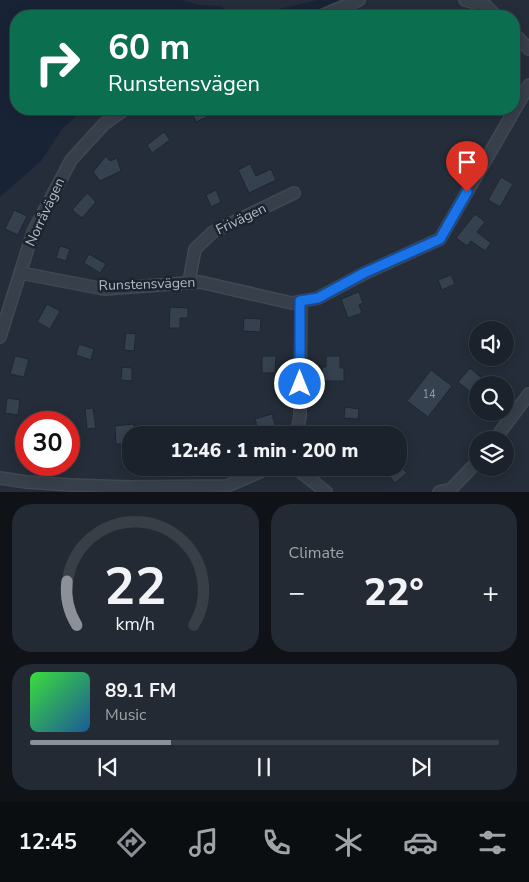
<!DOCTYPE html>
<meta charset="utf-8">
<style>
:root{--surface:#1b222b;--page:#242a33;--text:#f1f3f6;--muted:#a0a4a9;--line:#393f47;--accent:#8c9099}
body{margin:0;font-family:"Nunito Sans",sans-serif;background:var(--page);color:var(--text);height:100vh;display:flex;flex-direction:column;font-size:19px;white-space:nowrap}
*{box-sizing:border-box;margin:0}
p{font-size:16px;color:var(--muted)}
.icon{flex:none;width:28px;height:28px;fill:none;stroke:currentColor;stroke-width:2;stroke-linecap:round;stroke-linejoin:round}
.map{position:relative;height:492px;overflow:hidden}
.drawer{display:flex;flex-direction:column;gap:12px;padding:12px;background:#0f1318;flex:1}
.drawer>*{flex:none}
.top-card{position:absolute;left:10px;top:10px;width:510px;height:105px;border-radius:20px;box-shadow:0 2px 12px #0003,0 0 0 1px var(--line);background:#0b6e4f;color:#fff;overflow:hidden}
.buttons{position:absolute;left:469px;top:321px;display:grid;gap:10px}
.buttons a{display:grid;place-items:center;width:45px;height:45px;border-radius:50%;background:var(--surface);box-shadow:0 2px 12px #0003,0 0 0 1px var(--line);font-size:25px}
.speed{position:absolute;left:15px;top:411px;display:flex;gap:10px;font-size:25px;font-weight:700;text-align:center}
.speed>*{display:grid;place-content:center;width:65px;height:65px;border-radius:50%;background:var(--surface);box-shadow:0 2px 12px #0003,0 0 0 1px var(--line);line-height:1}
.speed .limit{border:8px solid #d22;background:#fff;color:#111}
.pin{position:absolute;display:grid;place-items:center;width:42px;height:42px;color:#fff;margin:-51px -21px;border-radius:50% 50% 50% 0;rotate:-45deg;box-shadow:0 0 5px #0007}
.pin .icon{rotate:45deg}
.me{position:absolute;width:55px;margin:-28px;rotate:0deg;stroke-linejoin:round;filter:drop-shadow(0 0 4px #0008)}
.turn{display:flex;align-items:center;gap:18px;height:105px;padding:0 15px;font-size:22px}
.turn .icon{width:65px;height:65px;stroke-width:2.5}
.turn b{display:block;font-size:35px;line-height:42px}
.big{font-size:38px;font-weight:800;line-height:1.1}
.drawer .card{flex:1;display:flex;flex-direction:column;justify-content:center;gap:8px;min-width:0;padding:0 18px;border-radius:20px;background:var(--page)}
.drawer .dial{align-items:center;gap:0}
.dial svg{height:130px;overflow:visible;fill:none;stroke:var(--line);stroke-width:7;stroke-linecap:round;text-anchor:middle}
.dial text{fill:var(--text);stroke:none}
.song{display:flex;align-items:center;gap:15px}
.cover{width:60px;height:60px;border-radius:8px;background:linear-gradient(135deg,hsl(120 70% 55%),hsl(210 70% 35%))}
.played{height:5px;border-radius:2px;background:linear-gradient(90deg,var(--accent) 30%,var(--line) 30%)}
.keys{display:flex;justify-content:space-around;direction:ltr}
.heat{display:flex;justify-content:space-between;align-items:center;font-size:28px;direction:ltr}
.drawer .tiles{flex:1;display:grid;gap:12px;grid-template-columns:1fr 1fr}
.card:last-child{grid-column:span 2}
.trip{position:absolute;left:122px;top:426px;width:285px;height:50px;border-radius:20px;background:var(--surface);box-shadow:0 2px 12px #0003,0 0 0 1px var(--line);font-weight:800;line-height:50px;text-align:center}
.tabs{display:flex;height:80px;justify-content:space-around;align-items:center;background:#0b0e11;color:var(--muted)}
.tabs .icon{width:35px;height:35px}
.tabs .selected{color:var(--accent)}
.tabs b{font-size:22px;color:var(--text)}
.map>svg:first-child{display:block}
.water{fill:#182436}
.building{fill:#364150;stroke:#1e2631}
.lines{fill:none;stroke-linecap:round;stroke-linejoin:round}
.street-casing{stroke:#404853;stroke-width:14}
.street{stroke:#373f4a;stroke-width:11}
.route-casing{stroke:#114b97;stroke-width:12}
.route{stroke:#1a73e8;stroke-width:9}
.labels{text-anchor:middle;dominant-baseline:central;stroke-width:5;stroke-linejoin:round;paint-order:stroke}
.number-label{font-size:11px;fill:#919aa6}
.street-label{font-size:14px;fill:#b2bac6;stroke:#1c242f}
</style>
<div class="map">
<svg width="529" height="492" viewBox="0 0 529 492">
<rect width="100%" height="100%" fill="#242d39"/>
<path class="water" d="M0,0h183l17,5 20,1 15,8 16,2 66,-16h22l-36,16h-287v93h68l-21,19 -22,33 -41,36z"/>
<path class="building" d="M196,109h7l4,8 -11,5 -5,-11z
M164,132l6,8 -18,13 -5,-8z
M106,156l4,5 7,-3 4,13 -21,10 -7,-9z
M250,164l6,12 15,-7 5,11 -27,13 -11,-23z
M501,177l12,7 -13,23 -12,-7z
M216,190l5,12 -10,5 -5,-12z
M87,193l9,9 -14,16 -10,-8z
M14,210l13,6 -9,19 -13,-6z
M475,214l10,8 -8,10 14,11 -6,8 -14,-10 -4,5 -11,-8z
M60,246l10,3 -4,12 -10,-3z
M89,254l17,10 -6,9 -16,-10z
M451,275l4,9 -13,6 -4,-10z
M359,292l4,11 -4,2 3,8 -14,5 -7,-19z
M47,304l13,7 -10,18 -13,-7z
M170,307l18,1v10h-8v10h-11z
M244,318l17,1 -1,13 -17,-1z
M126,333l10,1 -2,17 -10,-1z
M79,344l15,5 -3,11 -15,-5z
M15,356l14,3 -5,18 -14,-3z
M262,356h14l-1,17h-13z
M326,356h14v12h4v13h-22v-14h4z
M122,367l10,1v13l-11,-1z
M470,368l20,17h-12v13l-20,-16z
M431,370l21,16 -24,31 -21,-16z
M7,398l13,2 -2,15 -13,-2z
M345,407l14,2 -1,10 -14,-1z
M93,408l3,20 -9,1 -2,-20z
M272,414l4,14 -17,5 -4,-14z
M134,424l1,11h-4v9h-15l-1,-18z
M186,426v9h-16l-1,-8z
M391,468h11l5,5 -12,10 -9,-11z"/>
<g class="lines">
<defs>
<path id="street" d="M465,0l21,6 10,10
M321,16l38,-16
M514,34l15,15
M21,273l83,16 96,-7 92,21 26,-5 47,-25 75,-34 89,-154
M189,282l6,-33 18,-17 81,-39
M0,337l33,-105 38,-72 33,-36 21,-15
M296,435l4,-18 1,-116
M494,440l35,-46
M296,468l30,24
M0,478l26,4 45,3 58,2 98,-1 42,-18
M439,492l12,-3 27,-28"/>
</defs>
<use href="#street" class="street-casing"/>
<use href="#street" class="street"/>
</g>
<g class="lines">
<defs>
<path id="route" d="M300,384v-83l18,-3 46,-25 76,-34 27,-47"/>
</defs>
<use href="#route" class="route-casing"/>
<use href="#route" class="route"/>
</g>
<g class="labels">
<g class="number-label">
<text x="429" y="394">14</text>
</g>
<g class="street-label">
<text transform="translate(45 212) rotate(-65)">Norråvägen</text>
<text transform="translate(241 219) rotate(-26)">Frivägen</text>
<text transform="translate(147 284) rotate(-2)">Runstensvägen</text>
</g>
</g>
</svg>
<div class="buttons">
<a><svg class="icon" aria-label="sound" viewBox="0 0 24 24"><path d="M4 9h4l5-4v14l-5-4H4zM17 9q2 3 0 6"/></svg></a>
<a><svg class="icon" aria-label="search" viewBox="0 0 24 24"><circle cx="10" cy="10" r="6"/><path d="M15 15l6 6"/></svg></a>
<a><svg class="icon" aria-label="layers" viewBox="0 0 24 24"><path d="M12 4l9 5-9 5-9-5zM3 14l9 5 9-5"/></svg></a>
</div>
<div class="speed"><div class="limit">30</div></div>
<div class="pin" style="left:467px;top:192px;background:#d93025"><svg class="icon" aria-label="arrive" viewBox="0 0 24 24"><path d="M6 21V4h12l-3 4 3 4H6"/></svg></div>
<svg class="me" style="left:300px;top:384px" viewBox="-20 -20 40 40"><circle r="17" fill="#1a73e8" stroke="#fff" stroke-width="3"/><path d="M0-11L8 9 0 5-8 9z" fill="#fff"/></svg>
<div class="trip">12:46 · 1 min · 200 m</div>
<div class="top-card">
<div class="turn"><svg class="icon" aria-label="right" viewBox="0 0 24 24"><path d="M7 20v-9h11M14 6l5 5-5 5"/></svg><div><b>60 m</b>Runstensvägen</div></div>
</div>
</div>
<section class="drawer">
<div class="tiles">
<div class="card dial"><svg viewBox="0 0 100 80">
<path d="M14 69A42 42 0 1 1 86 69"/>
<path d="M14 69A42 42 0 0 1 8 42" stroke="#8c9099"/>
<text x="50" y="56" font-size="32" font-weight="700">22</text>
<text x="50" y="72" font-size="11">km/h</text>
</svg></div>
<div class="card"><p>Climate</p>
<div class="heat"><a>−</a><b class="big">22°</b><a>+</a></div>
</div>
<div class="card">
<div class="song"><i class="cover"></i><div><b>89.1 FM</b><p>Music</p></div></div>
<div class="played"></div>
<div class="keys"><svg class="icon" aria-label="previous" viewBox="0 0 24 24"><path d="M18 5L8 12l10 7zM5 5v14"/></svg><svg class="icon" aria-label="pause" viewBox="0 0 24 24"><path d="M8 5v14M16 5v14"/></svg><svg class="icon" aria-label="next" viewBox="0 0 24 24"><path d="M6 5l10 7-10 7zM19 5v14"/></svg></div>
</div>
</div>
</section>
<nav class="tabs">
<b>12:45</b>
<svg class="icon selected" aria-label="directions" viewBox="0 0 24 24"><path d="M12 3l9 9-9 9-9-9zM9 14v-3h6M13 9l2 2-2 2"/></svg>
<svg class="icon" aria-label="music" viewBox="0 0 24 24"><path d="M9 18V5l10-2v13"/><circle cx="6" cy="18" r="3"/><circle cx="16" cy="16" r="3"/></svg>
<svg class="icon" aria-label="phone" viewBox="0 0 24 24"><path d="M5 4h4l2 5-3 2q2 4 5 5l2-3 5 2v4C11 20 4 13 5 4z"/></svg>
<svg class="icon" aria-label="climate" viewBox="0 0 24 24"><path d="M12 3v18M4 7l16 10M4 17L20 7"/></svg>
<svg class="icon" aria-label="car" viewBox="0 0 24 24"><path d="M5 17H2v-5l4-1 3-4h7l3 4 3 1v5h-3M9 17h6M6 11h13"/><circle cx="7" cy="17" r="2"/><circle cx="17" cy="17" r="2"/></svg>
<svg class="icon" aria-label="filters" viewBox="0 0 24 24"><path d="M4 7h16M4 17h16"/><circle cx="9" cy="7" r="2"/><circle cx="15" cy="17" r="2"/></svg>
</nav>
